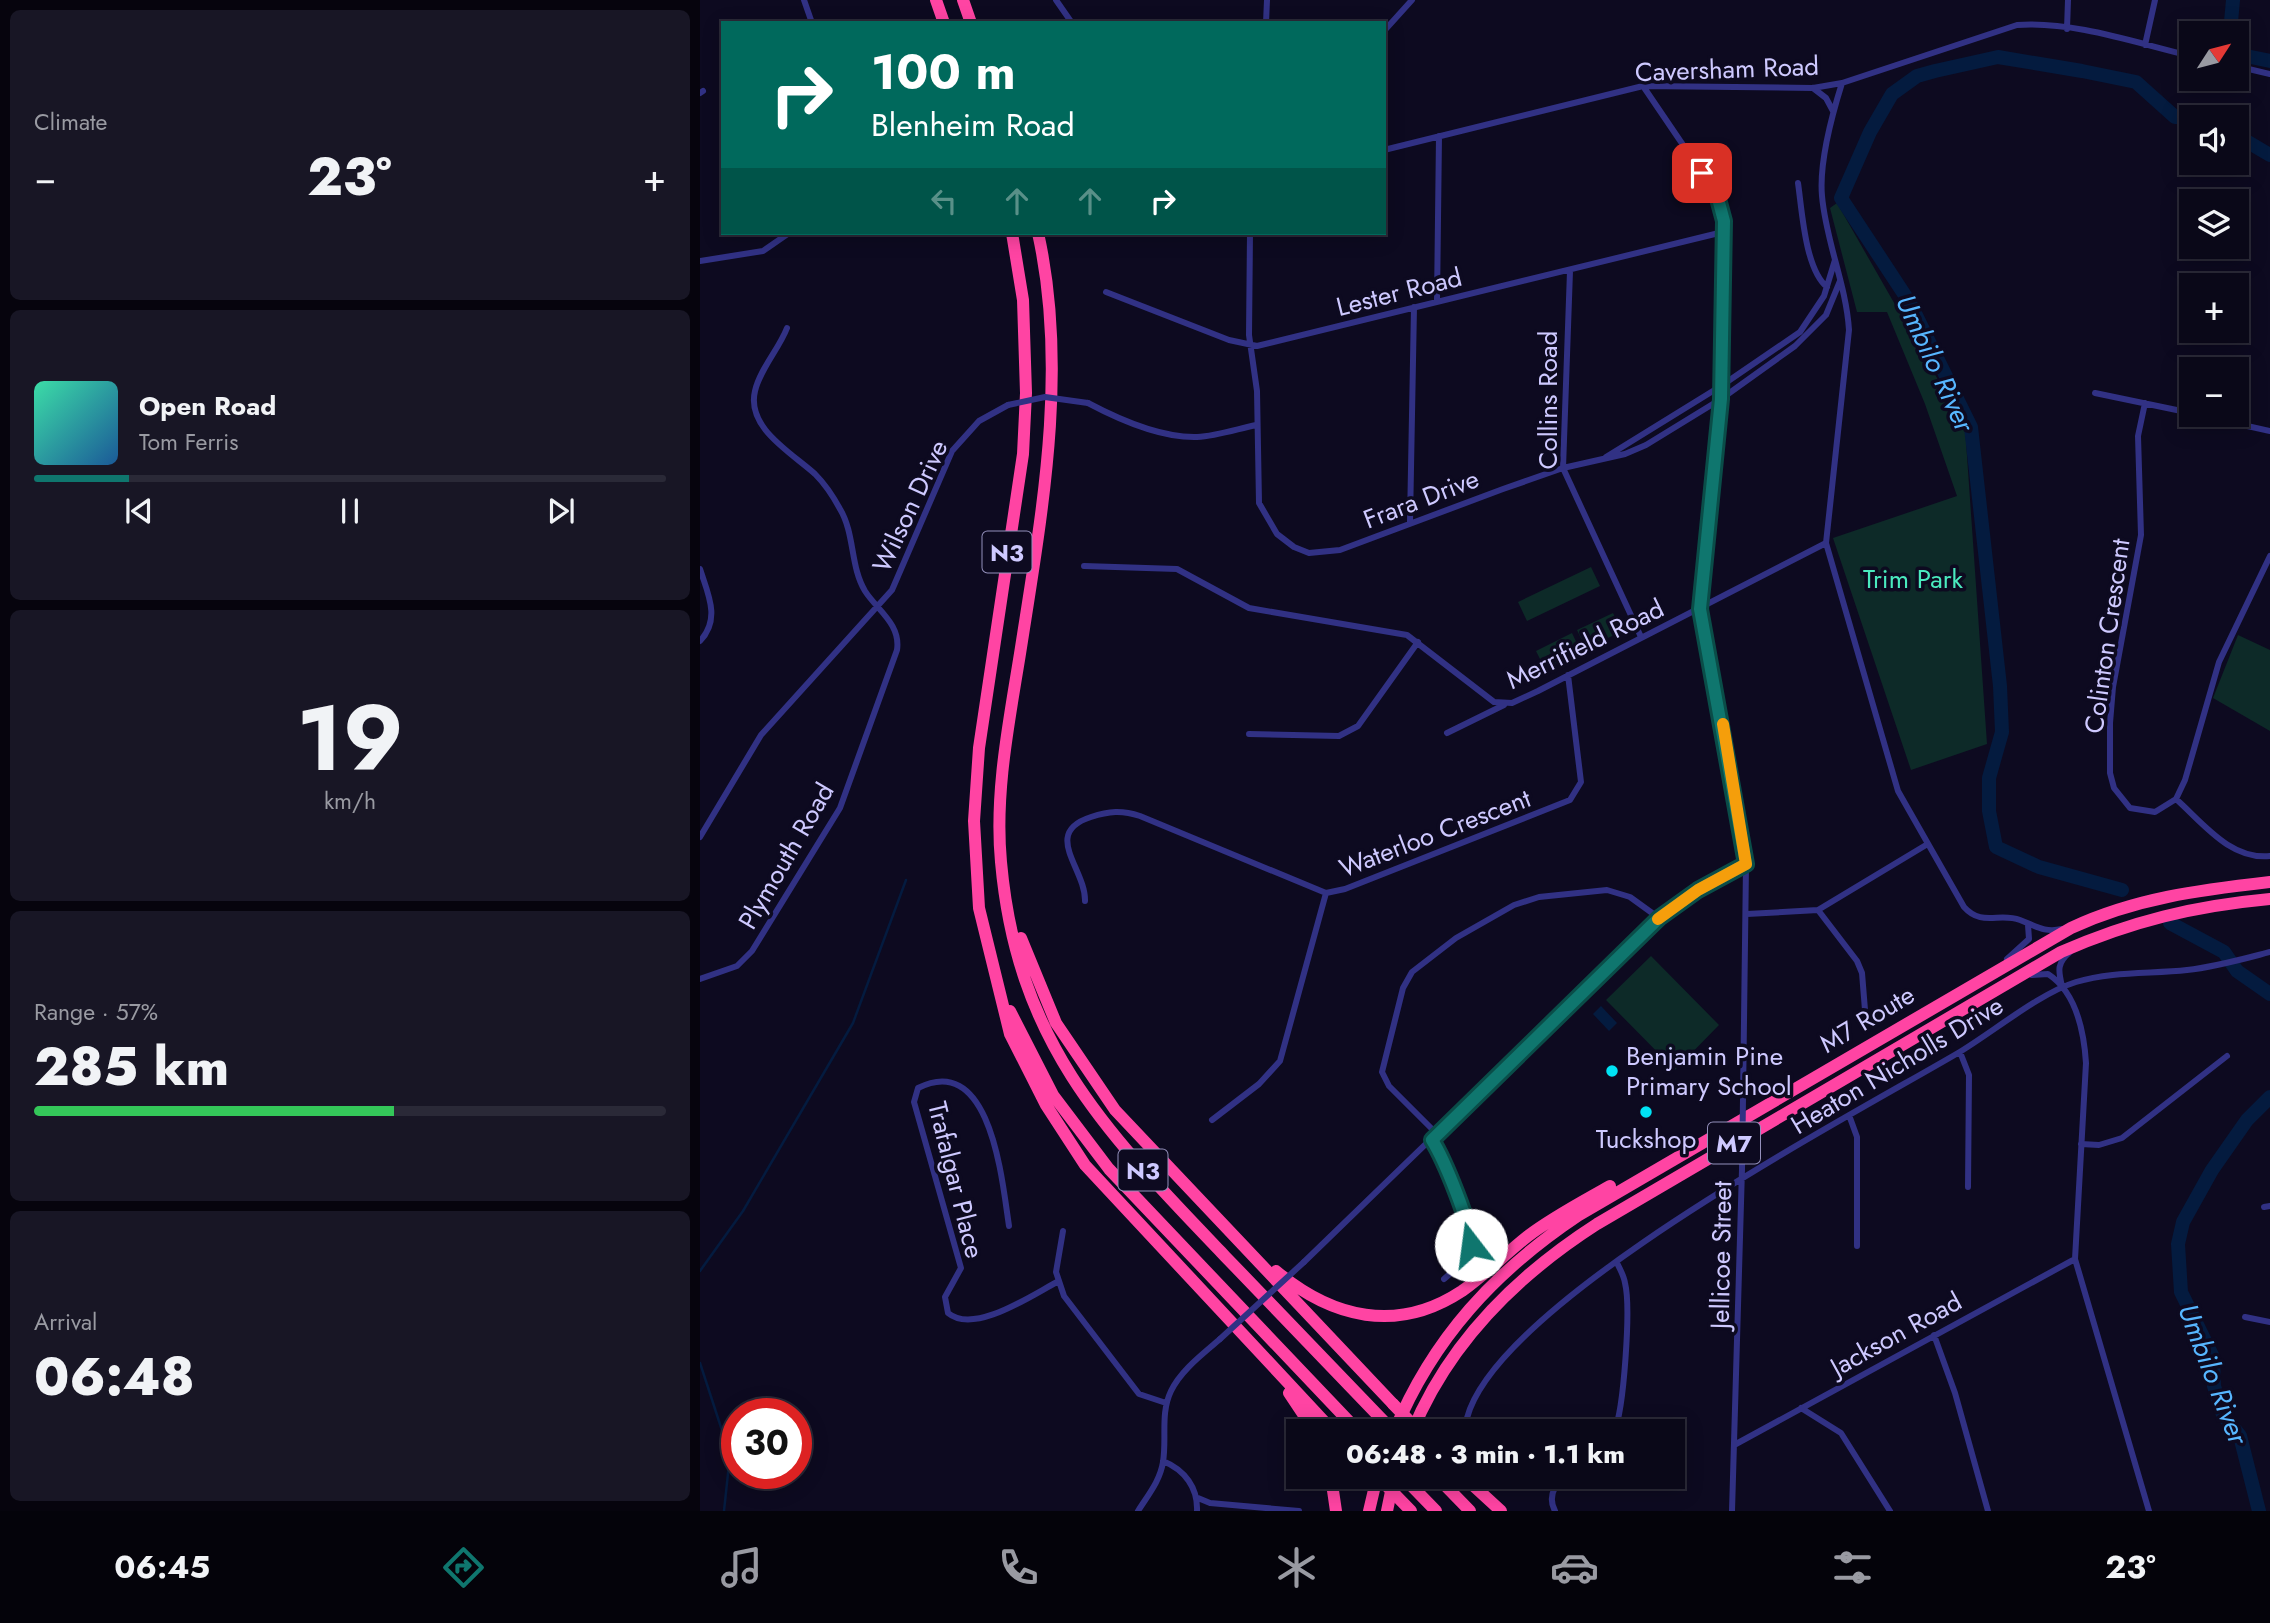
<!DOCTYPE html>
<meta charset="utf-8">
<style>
:root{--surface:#0a0818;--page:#181625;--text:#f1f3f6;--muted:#999aa2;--line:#2a2937;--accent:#0f766e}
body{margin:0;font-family:Jost,sans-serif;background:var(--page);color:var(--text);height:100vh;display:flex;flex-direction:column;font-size:26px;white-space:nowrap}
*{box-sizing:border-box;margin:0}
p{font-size:23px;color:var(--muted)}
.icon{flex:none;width:38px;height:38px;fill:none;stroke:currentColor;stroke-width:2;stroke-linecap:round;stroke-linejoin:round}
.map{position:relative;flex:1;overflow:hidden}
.details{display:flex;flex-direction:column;gap:10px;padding:10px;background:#06040d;width:700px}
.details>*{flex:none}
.banner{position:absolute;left:21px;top:21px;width:665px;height:214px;border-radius:0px;box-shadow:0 4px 18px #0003,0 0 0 2px var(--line);background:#00695c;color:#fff;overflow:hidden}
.needle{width:46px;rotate:54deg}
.controls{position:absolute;left:1479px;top:21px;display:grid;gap:14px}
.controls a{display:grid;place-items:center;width:70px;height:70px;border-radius:0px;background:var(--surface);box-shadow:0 4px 18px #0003,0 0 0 2px var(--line);font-size:35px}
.speed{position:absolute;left:21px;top:1398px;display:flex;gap:14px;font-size:35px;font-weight:700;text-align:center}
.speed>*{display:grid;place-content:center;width:91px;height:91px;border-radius:50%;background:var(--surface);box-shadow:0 4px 18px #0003,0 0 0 2px var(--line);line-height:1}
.speed .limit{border:10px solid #d22;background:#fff;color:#111}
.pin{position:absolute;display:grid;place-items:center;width:60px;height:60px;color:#fff;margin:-30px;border-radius:14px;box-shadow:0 4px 10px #0006}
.me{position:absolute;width:77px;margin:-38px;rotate:345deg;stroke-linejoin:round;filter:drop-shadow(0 0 5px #0008)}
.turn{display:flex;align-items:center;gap:24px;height:147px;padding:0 35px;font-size:32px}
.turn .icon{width:91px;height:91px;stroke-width:2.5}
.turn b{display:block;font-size:49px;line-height:60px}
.lanes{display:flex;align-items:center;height:66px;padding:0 35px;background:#0003;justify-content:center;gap:35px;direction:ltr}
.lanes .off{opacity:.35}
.big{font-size:52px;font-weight:800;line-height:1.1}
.details .card{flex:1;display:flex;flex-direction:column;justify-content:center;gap:10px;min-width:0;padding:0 24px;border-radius:10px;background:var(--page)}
.details .dial{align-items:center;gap:0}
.dial b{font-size:91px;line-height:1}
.song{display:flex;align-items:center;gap:21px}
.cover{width:84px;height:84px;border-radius:10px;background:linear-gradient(135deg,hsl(160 70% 55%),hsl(210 70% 35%))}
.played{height:7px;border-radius:4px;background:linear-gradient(90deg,var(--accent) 15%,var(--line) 15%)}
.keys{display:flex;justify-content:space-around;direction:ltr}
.heat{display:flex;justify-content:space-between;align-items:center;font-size:38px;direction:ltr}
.charge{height:10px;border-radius:5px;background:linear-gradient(90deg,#34c759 57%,var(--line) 0)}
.trip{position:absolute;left:586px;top:1419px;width:399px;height:70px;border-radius:0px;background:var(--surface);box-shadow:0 4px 18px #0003,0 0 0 2px var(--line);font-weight:800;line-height:70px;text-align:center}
.tab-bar{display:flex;height:112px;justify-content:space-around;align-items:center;background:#04030a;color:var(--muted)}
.tab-bar .icon{width:49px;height:49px}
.tab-bar .on{color:var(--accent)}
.tab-bar b{font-size:32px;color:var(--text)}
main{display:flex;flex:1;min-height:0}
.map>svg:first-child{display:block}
.green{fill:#0d2a28}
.water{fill:#041b3f}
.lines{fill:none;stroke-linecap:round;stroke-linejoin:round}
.stream{stroke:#041b3f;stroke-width:2.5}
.river{stroke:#041b3f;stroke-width:14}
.street{stroke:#313184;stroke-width:6}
.highway{stroke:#ff44a3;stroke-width:12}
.street-bridge{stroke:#313184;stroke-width:6}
.highway-bridge{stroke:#ff44a3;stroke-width:12}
.route-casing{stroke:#0a4d48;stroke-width:18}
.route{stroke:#0f766e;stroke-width:12}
.slow{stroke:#f59e0b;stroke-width:12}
.poi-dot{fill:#00e3f4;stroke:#0d0a20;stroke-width:2.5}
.labels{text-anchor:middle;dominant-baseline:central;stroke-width:7;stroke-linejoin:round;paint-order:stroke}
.shield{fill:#0d0a20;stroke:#9490bc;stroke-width:2}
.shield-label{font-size:24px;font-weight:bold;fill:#cec9ff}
.street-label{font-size:26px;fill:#cec9ff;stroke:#0d0a20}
.park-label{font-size:26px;fill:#4aeabe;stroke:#0d0a20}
.poi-label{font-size:26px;fill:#cec9ff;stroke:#0d0a20;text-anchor:start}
.water-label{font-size:28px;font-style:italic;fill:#57b6ff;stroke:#0d0a20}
</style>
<main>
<section class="details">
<div class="card"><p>Climate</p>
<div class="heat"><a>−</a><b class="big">23°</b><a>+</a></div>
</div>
<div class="card">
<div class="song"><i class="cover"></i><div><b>Open Road</b><p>Tom Ferris</p></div></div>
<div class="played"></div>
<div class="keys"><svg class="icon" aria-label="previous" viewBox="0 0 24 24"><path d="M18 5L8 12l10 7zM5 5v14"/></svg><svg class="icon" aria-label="pause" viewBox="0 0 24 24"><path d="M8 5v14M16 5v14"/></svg><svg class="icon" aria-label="next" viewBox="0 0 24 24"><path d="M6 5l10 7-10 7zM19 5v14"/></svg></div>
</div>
<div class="card dial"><b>19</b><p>km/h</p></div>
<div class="card"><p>Range · 57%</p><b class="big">285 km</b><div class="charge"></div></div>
<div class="card"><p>Arrival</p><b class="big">06:48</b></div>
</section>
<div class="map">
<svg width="1570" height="1511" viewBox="0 0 1570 1511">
<rect width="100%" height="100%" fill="#0d0a20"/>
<path class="green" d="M1137,203l128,224 22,317 -76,26 -78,-232 124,-42 -32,-92 -38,-92h-30l-27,-104z
M891,567l9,19 -73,35 -9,-19z
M913,613l9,18 -36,18 -9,-19z
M872,633l9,19 -36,17 -9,-18z
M1538,635l32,15v81l-57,-33z
M951,956l68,69 -44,45 -69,-70z"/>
<path class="water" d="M901,1006l16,17 -8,8 -16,-17z"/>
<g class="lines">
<path class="stream" d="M0,1271l43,-60 110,-188 53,-143
M0,1363l30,92 -6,56"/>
<path class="river" d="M1530,33l3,-33
M1536,51l5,4 29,6
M1536,135l34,20
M1422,890l-83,-23 -43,-20 -7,-36v-33l13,-46 -2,-46 -29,-259 -61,-124 -69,-105 29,-66 22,-38 25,-18 18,-5 63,-14 84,14 54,11 39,35h17
M1470,923l54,29 13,19 33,23
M1559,1511l-19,-75 -17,-21 -9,-29 -1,-29 -32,-65 -3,-48 5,-22 29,-52 35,-50 23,-23"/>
<path class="street" d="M104,0l8,23
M356,0l16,23
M566,23l1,-23
M1367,29l1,-29
M684,31l28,-31
M1445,45l10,-45
M1536,66l34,8
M1142,83c-10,32 -23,80 -20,113 4,46 24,88 27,134l-23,213 72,248 66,116c18,20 35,5 56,13 16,6 24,13 42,9
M943,86l74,109 6,17 -2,187 -21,210 46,256 -3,234
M1113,88l13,10 7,13
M0,93l3,-2
M684,150l259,-64 170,2 29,-5 175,-58c57,-4 119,18 174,31
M1098,183c4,27 7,86 29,104
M476,233h63
M550,233l-1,102 8,56 2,112 18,31 17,13 15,6 31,-3 163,-61 60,-21 62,-14 21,-9 75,-46 74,-53 31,-31 14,-34
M0,261l63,-10 26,-18
M870,271l-7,197 78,169
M406,292l123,48 28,6 466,-114
M737,301l2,-165
M1395,393l96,20
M388,403c32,17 72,35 109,34 20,-1 40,-8 59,-12
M1445,403l-7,33 3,99 -28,152 -3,36v50l4,15 16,20 25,4 21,-13 9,-19 34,-118 51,-106
M1498,415l72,16
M906,457l115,-71 79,-54 24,-36 11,-36
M710,522l4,-215
M384,566l93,3 72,39 158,27 87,67 18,1 26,-12 288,-148
M0,569c8,25 21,50 0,72
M747,733l57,-28
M549,734l90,2 19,-10 60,-84
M1476,799c27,24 54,61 94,57
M0,837l61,-102 131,-145 60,-139 27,-30 29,-16
M385,901c1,-32 -44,-68 6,-84 18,-6 31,-7 49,-1l186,77 19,-4 225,-89 11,-18 -13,-107
M1118,910l39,51 5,12 3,37
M1047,914l71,-4 108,-65
M1307,959l22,-20 -1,-14
M1332,975l16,-1c28,18 36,58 38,89l-11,196 74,252
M0,979l37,-13 15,-15 88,-143 57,-158c4,-26 -20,-40 -32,-59 -15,-25 -10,-57 -25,-82 -7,-13 -15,-25 -25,-35 -23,-21 -69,-46 -60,-83 5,-22 24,-42 32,-63
M1362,986c-4,-16 -5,-23 8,-34
M1260,1052l9,23 -1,112
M1149,1115l8,22v109
M512,1120l47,-36 21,-23 46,-168
M738,1135l-49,-49 -7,-14 21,-84 9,-16 44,-34 58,-33 25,-8 68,-7 23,7 29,21
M732,1140c11,18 44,91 37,110 -4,12 -16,21 -25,29
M1381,1144l18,1 23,-7 105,-82
M1564,1207l6,-1
M309,1226c-7,-46 -18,-175 -91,-138l-4,14 47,166 -16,29 3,16c26,22 84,-18 109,-31
M363,1231l-7,41 8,24 75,98 27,9
M604,1262l355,-344 39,-28 48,-25
M1545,1317l25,5
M1234,1335l21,58 33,118
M1101,1408l40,25 49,78
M767,1418c31,-117 382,-301 491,-365 35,-21 82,-60 118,-71 36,-11 75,-8 111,-12 28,-3 56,-11 83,-18
M914,1432c10,-22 17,-125 11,-149 -1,-7 -5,-14 -8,-20
M1036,1444l339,-185
M463,1461c22,9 35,27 34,50
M498,1498l12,5 89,8
M438,1511c10,-16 22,-30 25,-49 4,-24 -3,-48 8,-71 10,-21 32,-37 49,-52
M855,1511c-7,-13 -2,-24 8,-34
M1032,1511l10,-342"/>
<path class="highway" d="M236,0l8,23
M263,0l8,23
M312,233l11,67 3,93 -3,61 -44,294 -5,73 5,87 31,126 36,71 39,60 249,267
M338,233c30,134 5,274 -16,408 -11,72 -28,148 -21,221 16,179 102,267 220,390 57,60 115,119 173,180
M321,938l35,85 59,87 278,294
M310,1011l43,84 56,74 250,263
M576,1271c56,47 121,63 186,20 23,-16 43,-37 66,-55 25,-19 54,-34 82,-50
M589,1393l26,39
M694,1432c39,-94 101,-161 185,-217l492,-287c64,-30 129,-38 199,-46
M712,1432c37,-90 104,-156 185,-208l464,-272c71,-31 133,-46 209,-53
M631,1477l5,34
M703,1477l33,34
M737,1477l33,34
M764,1477l37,34
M669,1511l8,-34
M687,1511l7,-34"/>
<path class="street-bridge" d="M308,405l37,-8 43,6
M1042,1169l1,-70
M520,1339l84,-77"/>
<path class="highway-bridge" d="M693,1404l27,28
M678,1477l33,34"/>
</g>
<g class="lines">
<defs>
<path id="route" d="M771,1245c0,-21 -27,-86 -39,-105l227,-222 39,-28 48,-26 -46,-255 21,-210 3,-178 -7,-26 -15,-22"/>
</defs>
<use href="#route" class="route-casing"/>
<use href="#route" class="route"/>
<path class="slow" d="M958,919l40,-29 48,-26 -23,-140"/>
</g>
<g class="poi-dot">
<circle cx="912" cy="1071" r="7"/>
<circle cx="946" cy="1112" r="7"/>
</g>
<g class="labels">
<g class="shield">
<rect x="282.5" y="531.5" width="49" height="41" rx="5"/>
<rect x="1008" y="1122.5" width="52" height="41" rx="5"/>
<rect x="418.5" y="1149.5" width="49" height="41" rx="5"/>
</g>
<g class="shield-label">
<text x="307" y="552">N3</text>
<text x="1034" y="1143">M7</text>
<text x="443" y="1170">N3</text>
</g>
<g class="street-label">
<text transform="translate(1027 69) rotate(-2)">Caversham Road</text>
<text transform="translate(699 292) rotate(-14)">Lester Road</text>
<text transform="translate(848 400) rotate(-90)">Collins Road</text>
<text transform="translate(721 499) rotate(-21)">Frara Drive</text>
<text transform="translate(210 506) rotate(-65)">Wilson Drive</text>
<text transform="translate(1407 636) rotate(-82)">Colinton Crescent</text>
<text transform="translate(885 644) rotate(-26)">Merrifield Road</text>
<text transform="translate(735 833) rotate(-21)">Waterloo Crescent</text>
<text transform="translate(86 856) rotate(-60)">Plymouth Road</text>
<text transform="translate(1167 1019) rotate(-31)">M7 Route</text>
<text transform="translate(1197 1065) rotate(-31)">Heaton Nicholls Drive</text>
<text transform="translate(256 1180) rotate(76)">Trafalgar Place</text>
<text transform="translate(1021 1255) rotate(-89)">Jellicoe Street</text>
<text transform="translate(1196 1334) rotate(-29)">Jackson Road</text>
</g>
<g class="park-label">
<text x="1213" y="579">Trim Park</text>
</g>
<g class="poi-label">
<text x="926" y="1056">Benjamin Pine<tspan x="926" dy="30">Primary School</tspan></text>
<text x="946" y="1139" text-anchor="middle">Tuckshop</text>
</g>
<g class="water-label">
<text transform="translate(1235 363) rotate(65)">Umbilo River</text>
<text transform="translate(1513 1374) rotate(69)">Umbilo River</text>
</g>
</g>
</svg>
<div class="controls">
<a><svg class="needle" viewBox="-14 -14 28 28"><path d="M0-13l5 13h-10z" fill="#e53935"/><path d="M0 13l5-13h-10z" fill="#999aa2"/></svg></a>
<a><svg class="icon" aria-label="sound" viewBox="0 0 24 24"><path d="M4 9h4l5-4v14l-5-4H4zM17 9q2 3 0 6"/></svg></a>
<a><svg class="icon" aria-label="layers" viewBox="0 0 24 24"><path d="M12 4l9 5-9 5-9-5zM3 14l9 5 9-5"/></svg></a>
<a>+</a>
<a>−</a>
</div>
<div class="speed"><div class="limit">30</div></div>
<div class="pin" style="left:1002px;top:173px;background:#d93025"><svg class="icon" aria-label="arrive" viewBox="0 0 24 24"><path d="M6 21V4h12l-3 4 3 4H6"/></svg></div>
<svg class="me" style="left:771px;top:1245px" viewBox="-20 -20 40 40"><circle r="19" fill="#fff"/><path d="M0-13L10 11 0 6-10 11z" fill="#0f766e"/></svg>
<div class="trip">06:48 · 3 min · 1.1 km</div>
<div class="banner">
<div class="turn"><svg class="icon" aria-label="right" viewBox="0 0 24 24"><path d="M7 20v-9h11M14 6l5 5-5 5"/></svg><div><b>100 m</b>Blenheim Road</div></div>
<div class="lanes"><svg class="icon off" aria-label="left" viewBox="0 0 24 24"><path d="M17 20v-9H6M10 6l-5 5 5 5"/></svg><svg class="icon off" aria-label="ahead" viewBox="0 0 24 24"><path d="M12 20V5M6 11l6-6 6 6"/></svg><svg class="icon off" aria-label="ahead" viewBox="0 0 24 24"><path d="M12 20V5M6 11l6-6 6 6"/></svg><svg class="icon" aria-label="right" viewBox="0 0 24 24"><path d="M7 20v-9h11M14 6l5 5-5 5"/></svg></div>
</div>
</div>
</main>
<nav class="tab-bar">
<b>06:45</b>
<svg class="icon on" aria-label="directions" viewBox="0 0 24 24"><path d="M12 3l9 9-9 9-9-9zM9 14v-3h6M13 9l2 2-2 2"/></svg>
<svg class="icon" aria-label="music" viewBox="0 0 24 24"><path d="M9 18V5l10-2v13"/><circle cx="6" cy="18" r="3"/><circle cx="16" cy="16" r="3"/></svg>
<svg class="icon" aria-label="phone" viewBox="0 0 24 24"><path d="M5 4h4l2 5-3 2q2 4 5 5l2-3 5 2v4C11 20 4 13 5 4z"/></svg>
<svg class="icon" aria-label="climate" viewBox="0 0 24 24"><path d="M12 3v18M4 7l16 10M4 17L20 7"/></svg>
<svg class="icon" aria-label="car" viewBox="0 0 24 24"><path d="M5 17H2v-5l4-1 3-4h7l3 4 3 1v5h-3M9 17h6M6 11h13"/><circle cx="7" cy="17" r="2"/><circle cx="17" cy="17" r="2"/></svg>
<svg class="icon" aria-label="filters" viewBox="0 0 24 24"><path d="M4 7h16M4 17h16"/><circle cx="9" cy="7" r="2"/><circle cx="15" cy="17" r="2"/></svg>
<b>23°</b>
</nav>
